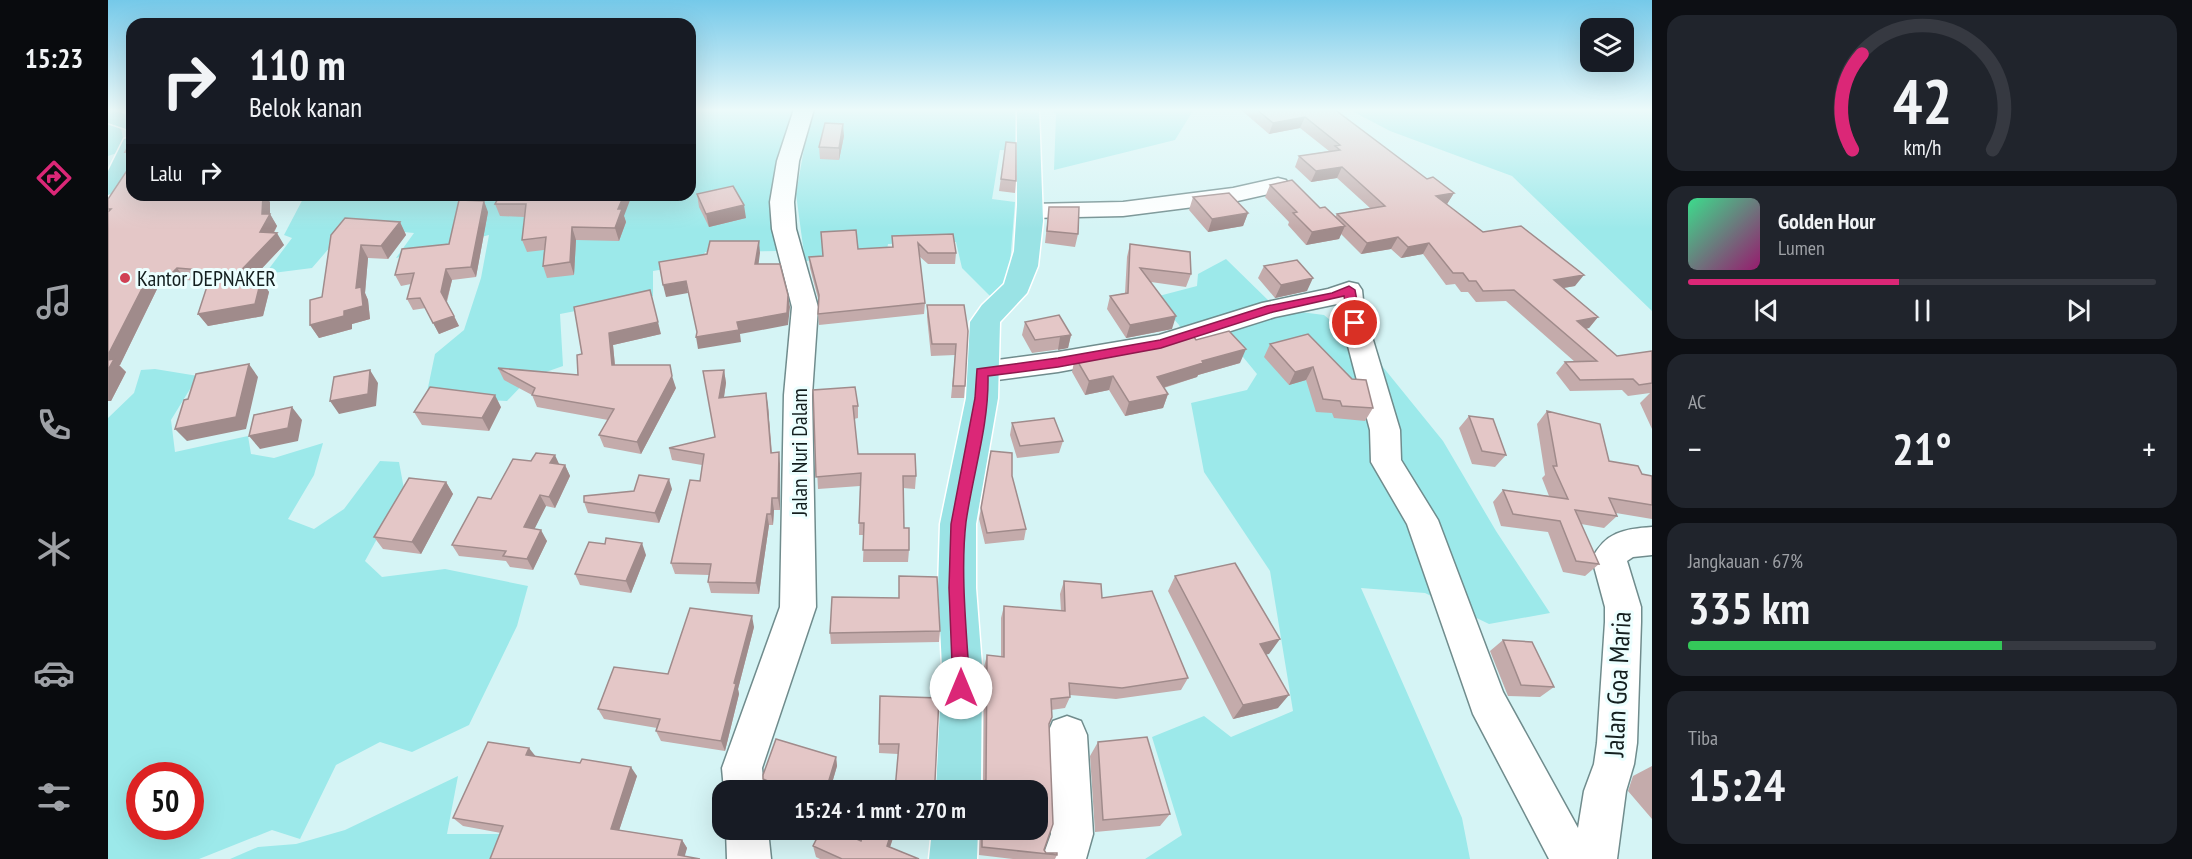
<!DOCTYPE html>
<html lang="id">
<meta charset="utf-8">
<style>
:root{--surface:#171b24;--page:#20242c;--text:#f1f3f6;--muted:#9ea1a6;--line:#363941;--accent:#db2777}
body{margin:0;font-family:"PT Sans Narrow",sans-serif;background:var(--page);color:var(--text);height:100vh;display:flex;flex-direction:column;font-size:22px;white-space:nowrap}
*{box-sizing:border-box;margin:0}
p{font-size:20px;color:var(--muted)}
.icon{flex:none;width:33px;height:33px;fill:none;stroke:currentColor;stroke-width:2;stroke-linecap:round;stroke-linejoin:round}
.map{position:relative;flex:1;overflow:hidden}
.details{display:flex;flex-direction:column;gap:15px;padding:15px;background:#0d0f14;width:540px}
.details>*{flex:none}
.hud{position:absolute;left:18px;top:18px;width:570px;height:183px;border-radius:18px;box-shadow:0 6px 24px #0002;background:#171b24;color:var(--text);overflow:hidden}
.buttons{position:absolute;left:1472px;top:18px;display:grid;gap:12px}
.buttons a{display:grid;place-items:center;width:54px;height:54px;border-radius:12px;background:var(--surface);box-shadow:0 6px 24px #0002;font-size:30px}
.speed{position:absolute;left:18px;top:762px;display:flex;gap:12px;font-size:30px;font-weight:700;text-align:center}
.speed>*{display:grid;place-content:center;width:78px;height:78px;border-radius:50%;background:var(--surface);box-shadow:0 6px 24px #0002;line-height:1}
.speed .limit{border:9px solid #d22;background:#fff;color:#111}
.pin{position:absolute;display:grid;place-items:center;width:51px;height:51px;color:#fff;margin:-26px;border:3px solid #fff;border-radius:50%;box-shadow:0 2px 6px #0007}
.me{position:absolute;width:66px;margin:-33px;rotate:0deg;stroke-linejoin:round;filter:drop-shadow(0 0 4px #0008)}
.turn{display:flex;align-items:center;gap:21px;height:126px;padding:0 24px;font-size:27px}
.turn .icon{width:78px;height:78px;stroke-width:2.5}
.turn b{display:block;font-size:42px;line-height:51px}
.then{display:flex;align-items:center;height:57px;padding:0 24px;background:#0003;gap:12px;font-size:22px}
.big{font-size:45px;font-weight:800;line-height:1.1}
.details .card{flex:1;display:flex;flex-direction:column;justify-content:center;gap:9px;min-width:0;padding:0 21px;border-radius:18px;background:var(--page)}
.details .dial{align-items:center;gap:0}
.dial svg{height:156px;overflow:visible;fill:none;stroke:var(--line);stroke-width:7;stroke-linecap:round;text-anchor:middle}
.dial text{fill:var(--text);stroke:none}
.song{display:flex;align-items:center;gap:18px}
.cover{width:72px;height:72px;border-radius:9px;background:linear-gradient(135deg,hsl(150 70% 55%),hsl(320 70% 35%))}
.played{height:6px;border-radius:3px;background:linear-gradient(90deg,var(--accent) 45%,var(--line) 45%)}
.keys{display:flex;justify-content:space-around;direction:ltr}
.heat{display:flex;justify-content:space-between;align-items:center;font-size:33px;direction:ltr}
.charge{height:9px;border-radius:4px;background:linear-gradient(90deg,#34c759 67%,var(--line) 0)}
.trip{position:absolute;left:604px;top:780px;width:336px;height:60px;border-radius:18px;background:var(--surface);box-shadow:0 6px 24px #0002;font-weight:800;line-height:60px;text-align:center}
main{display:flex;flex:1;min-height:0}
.dock{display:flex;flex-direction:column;width:108px;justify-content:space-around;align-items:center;background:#090b0e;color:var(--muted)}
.dock .icon{width:42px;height:42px}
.dock .on{color:var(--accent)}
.dock b{font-size:27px;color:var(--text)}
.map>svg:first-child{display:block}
.green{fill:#9ce9ea;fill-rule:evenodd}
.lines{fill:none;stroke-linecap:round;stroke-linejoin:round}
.minor-casing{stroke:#708c8d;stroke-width:3}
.major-casing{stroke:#fff;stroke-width:3}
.minor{fill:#fff;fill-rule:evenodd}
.major{fill:#9ae3e5;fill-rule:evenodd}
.wall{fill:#c4abab}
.shaded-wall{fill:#a08b8b}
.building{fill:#e4c7c7;stroke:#a08b8b;stroke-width:1.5}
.route{fill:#db2777;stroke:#8e194d;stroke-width:1.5}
.poi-dot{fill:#d04054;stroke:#ecffff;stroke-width:2}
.labels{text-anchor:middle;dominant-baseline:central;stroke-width:6;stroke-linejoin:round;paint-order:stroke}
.poi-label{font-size:22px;fill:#141f1f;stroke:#ecffff;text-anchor:start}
.street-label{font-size:22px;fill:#141f1f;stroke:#ecffff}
.near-street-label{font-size:27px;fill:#141f1f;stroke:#ecffff}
</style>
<main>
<nav class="dock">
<b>15:23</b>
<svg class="icon on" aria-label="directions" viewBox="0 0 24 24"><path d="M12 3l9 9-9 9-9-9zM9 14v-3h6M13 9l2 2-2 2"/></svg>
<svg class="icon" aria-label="music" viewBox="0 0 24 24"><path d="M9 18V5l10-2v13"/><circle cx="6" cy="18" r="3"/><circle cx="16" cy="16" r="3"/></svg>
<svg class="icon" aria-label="phone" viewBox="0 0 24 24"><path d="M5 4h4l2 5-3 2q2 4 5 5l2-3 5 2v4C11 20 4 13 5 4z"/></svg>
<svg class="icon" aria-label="climate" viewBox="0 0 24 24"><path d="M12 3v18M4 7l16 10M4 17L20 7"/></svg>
<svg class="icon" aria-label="car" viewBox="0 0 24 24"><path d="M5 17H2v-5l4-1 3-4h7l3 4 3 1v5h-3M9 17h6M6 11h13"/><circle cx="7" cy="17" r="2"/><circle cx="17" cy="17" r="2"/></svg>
<svg class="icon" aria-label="filters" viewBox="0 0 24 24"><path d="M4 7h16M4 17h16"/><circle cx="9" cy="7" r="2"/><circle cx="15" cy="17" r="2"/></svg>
</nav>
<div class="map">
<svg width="1544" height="859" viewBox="0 0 1544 859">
<rect width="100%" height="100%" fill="#d5f4f5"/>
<path class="green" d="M582,109h103l-12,52 -3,90 -73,1 -5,11 -47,8v25l-93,18 3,52 -34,12 -22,23 -81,-4 9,-43 29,-24 17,-52 8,-43 -93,23 18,-25 -63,-6 -7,4 -32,37 -47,6 27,-36 -8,-3 21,-40h385z
M707,109h205l2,42 -22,-1 -8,49 23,3 -6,74 -18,21 -29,-29 -6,-26 -68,2 -2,12 -81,5 -9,-67 12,-68z
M944,109h142l-19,31 -121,30 2,-55z
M1240,109h304v202l-140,-135 -122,-45z
M0,121l12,3 3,14 -3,14 -12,4z
M1118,259l51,50 47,6 50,41 69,85 53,90 54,82 -61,11 -64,-31 -64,-5 101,230 8,41h-325l37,-24 -30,-98 52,-21 27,21 62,-26 -23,-140 -66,-99 -13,-69 56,-13 10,-16 -23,-28 -48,-3 -7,-18 -24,-28 42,-11 1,-12z
M47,369l43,7 -27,44 4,32 73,-16 3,18 23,4 49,-15 -9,32 -26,44 26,10 30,-20 36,-48 19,1 5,27 -39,72 17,16 63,-8 83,17 -11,40 -48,99 -57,27 -32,-10 -44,23 -36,74 -28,-9 -73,29h-91v-441l26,-25 7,-23zM32,776h50v50h-50z
M350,776l-11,58h55l-8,25h-264l28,-12 38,-3 49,-14z"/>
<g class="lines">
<defs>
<path id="minor" d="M686,109h20l-15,52 -5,41 2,27 22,78 -6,88 4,212 -54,161 2,22h-40l-2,-22 58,-161 4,-212 8,-88 -20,-78 -2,-27 7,-41z
M1170,178l8,2 3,5 -3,5 -53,12 -110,14 -93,2 -8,-2 -4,-5 4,-5 8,-2 93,-2 110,-14z
M1241,282l9,2 4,6 2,20 36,120 1,30 37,60 65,172 75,136 6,-37 10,-27 3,-21 8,-121v-15l-13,-48c13,-27 32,-30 60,-32v28l-19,2 -6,4 14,46v15l-4,121 -3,21 -8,27 -9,68h-68l-76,-145 -66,-190 -36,-62 -1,-32 -33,-126 -62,13 -114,36 -103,19 -76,10 -10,-3 -4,-7 4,-7 10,-3 76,-10 101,-17 103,-32 66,-14z
M959,716l14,5 6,14 6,99 -7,25h-44l9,-25 -4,-99 6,-14z
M618,830h42l3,29h-44z"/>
<path id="major" d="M0,109l24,7v15l-24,-8z
M909,109h22l4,112 -5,45 -11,27 -27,29 -2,76 -22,126v64l6,78 -1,124h-45l6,-124 -4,-78 2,-64 26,-126 4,-76 12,-17 22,-21 10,-33 3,-46z
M24,137c0,22 3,52 -24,58v-24l16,-32z
M824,830h46l-1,29h-48z"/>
</defs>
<use href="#minor" class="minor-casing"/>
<use href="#major" class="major-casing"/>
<use href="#minor" class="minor"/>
<use href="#major" class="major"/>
</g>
<path class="wall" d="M1132,109h94l93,70 27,14 -7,11h-1l37,28 92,54 -11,2 34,29 -9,11 -3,1 31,27 35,-5v78l-12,-26 10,-10 -22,3 -6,-6 -52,1 -14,-18 9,-11h10l-69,-61 -30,1 -8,-10h-7l-6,-8 -9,1 -23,-31 -22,4 -10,-9 -30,5 -20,-20 -2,5 -33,6 -18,-20 1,-3 -24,-25 5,-12 50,23 15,9 2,-3 33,-6 -33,-30 -26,4 -16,-15 4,-11 30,-5 -29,-23 -31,6z
M736,136l-5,24 -19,-1 -1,-12z
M898,142l10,39 -1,12 -16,-2z
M589,194l49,24 -37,9 -10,-20z
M392,195l124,21 2,6 -7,19 -43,-1 -2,35 -27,3 -4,-12 1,-16 -17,2 -5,-12 3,-23 -25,-1 -5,-12z
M1085,197l55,16 -5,13 -35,6 -19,-22z
M0,199l162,3v12l7,12 -3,7 10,12 -35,37 12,-2 8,12 -6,24 -55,10 -10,-12 11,-32 -23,-2 -7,6 -20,-1 -39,80h-1l7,7 -15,29h-3z
M941,207l29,27 -3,13 -30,-4z
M380,212l-12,65 -24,3 -5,22 12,24 -20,8 -13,-26 -13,2 -6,-11 4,-15 -10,2 -6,-11 54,-31z
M292,222l6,13 -18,24 -20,-1 -3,35 3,7 2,19 -18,5v5l-33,9 -9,-13 12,-28 9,-62z
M784,236l64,17 -1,11h-27l-9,-8 6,47 -1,11 -105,11 -1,-11 1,-12 -9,-34 -1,-11 14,-1 35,-7 34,-2z
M1022,244l61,30 -5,13 -35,-5 21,47 -46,9 -19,-29 3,-13 15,-3 2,-36z
M1156,266l43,25 -32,7 -17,-20z
M819,305h37l1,81 -1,12h-13l4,-43 -24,1 -4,-39z
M466,307l87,27 -48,11 2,20 61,23 -35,66 -37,-7 -5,-12 9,-15 -71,-13 -5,-12 -28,-15 -6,-12 80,7 4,-21z
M917,322l46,13 -3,13 -36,5 -10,-18z
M1200,334l65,74 -8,13 -31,-3 -2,-5 -16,-1 -10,-32 -17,5 -25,-28 6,-13z
M1088,340l44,23 -42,12 -1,2 -33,11 4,6 -5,14 -38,8 -16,-26 -24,5 -13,-23 3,-15z
M616,370l2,13 -2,14 44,8 4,48 8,11v46h-6l-1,15h-4l-10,69 -48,-1 -3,-11 1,-7 -34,-1 -4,-11 29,-82 2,-16 -30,-5 -3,-12 46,-11z
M705,390l45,16v12l-4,1 4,35 58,22 -1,13 -12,-1 1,40 5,22 -1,12h-45l1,-27h-5l1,-49 -42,3z
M393,407l-12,24 -67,-6 -8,-13z
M1439,411l62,50 33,13 10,2v43l-36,-6 1,3 -13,12 -23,-4 18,40 -14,12 -22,-4 -15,-40 -47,-6 -8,-24 10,-12 46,6 -7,-18 3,-3 -8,-51z
M1361,416l37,39 -11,12 -23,-3 -13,-36z
M904,423l51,18 -4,12 -42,5 -7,-23z
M883,451l21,25 14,53 -2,11 -39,4 -6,-25z
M451,464l6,1 5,11 -15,32 -9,-2 -12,23 13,12 -14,29 -23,-3 -4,-6 -47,-5 -7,-11 39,-46z
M338,482l7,12 -32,60 -38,-5 -9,-12z
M564,489l-13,34 -71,-10 -4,-11z
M538,555l-15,38 -51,-8 -5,-11z
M1067,576l94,78h-3l12,54 -45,11 -65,-128z
M956,581l38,17 86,80 -7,12 -65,9 -46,-4v2l-5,11 -14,2 -2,14 -5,126 2,3 11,2 -2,4h-42l-34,-4 1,-25h58v-40h-58l3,-8 1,-115 3,-12 14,2v-39l3,-12 57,5 -1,-17z
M646,627l-16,62 1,5 -14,57 -64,-10 -5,-10 1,-3 -53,-9 -6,-10 70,-35z
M832,631l-1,11 -108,2 -1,-11z
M1395,640l51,47 -14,10 -32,-1 -18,-45z
M772,696l55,85 -37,-27 -19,-1z
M990,742l72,72 -10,12 -65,6 -5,-76z
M427,756l102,20 -18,54 63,10 5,8 -3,8 -183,-23 -38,-7 -10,-8z
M728,757l1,9 -7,24h-63v-1l-1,-1 -3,-9z
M1544,766v53l-24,-28 5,-15z
M786,835l-4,12 29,12h-99l-4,-2 -3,-11 48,-5z"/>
<path class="shaded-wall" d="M1197,117l-5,11 -31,6 4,-11z
M735,124l1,12 -5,24v-12z
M24,151v10l-7,-9z
M1234,167l-5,11 -26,4 5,-11z
M1346,193l-7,11 -17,4 6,-12z
M155,195h3l4,7v12l7,12 -9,16 9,-9 7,12 -50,53 -8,-12 34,-54 2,-18z
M516,195h8l-8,21 2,6 -7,19 -4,-13 3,-19z
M376,201l4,11 -12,65 -5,-10z
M636,205l2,13 -37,9 -3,-13z
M1140,213l-5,13 -35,6 4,-13z
M292,222l6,13 -18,24 -7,-13z
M1237,226l-6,13 -33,6 6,-13z
M464,227l4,13 -2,35 -4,-13z
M1290,237l-7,12 -30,5 6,-11z
M651,241l1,12 -3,23 -2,-12z
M1321,243l-6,11 -22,4 7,-11z
M253,245l7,13 -3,35 3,7 2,19 -18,5v5l-33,9 -9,-13 34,-14 12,-23z
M69,268l9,12 -7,6 -9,-11z
M338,269l6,11 -6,23 -5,-11z
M42,273l9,12 -39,80h-1l7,7 -15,29h-3v-48z
M1476,275l-9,11 -30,5 9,-11z
M1205,278l-6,13 -32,7 6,-13z
M153,280l8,12 -6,24 -55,10 -10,-12z
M578,281l2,12 -22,4 -3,-12z
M680,295l2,12 -2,18 -48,9 1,8 -43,7 -2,-12 41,-15z
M346,316l5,10 -20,8 -6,-11z
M1068,316l-4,13 -46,9 4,-13z
M1490,317l-9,11 -22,4 10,-11z
M550,322l3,12 -48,11 3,32 -4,-12 -3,-32z
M963,335l-3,13 -10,2 2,-13z
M1138,349l-6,14 -42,12 -1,2 -45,14 5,-14 45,-16z
M141,364l9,13 -12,52 -59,12 -12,-12z
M1205,367l-7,13 -17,5 6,-13z
M262,370l8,13 -2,23 -37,8 -9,-13z
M616,370l2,13 -4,27 -3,-12z
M564,376l4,12 -35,66 -4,-12z
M1005,376l-4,14 -24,5 4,-14z
M658,393l2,12 4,60z
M1060,394l-5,14 -38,8 4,-14z
M387,395l6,12 -12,24 -7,-13z
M184,407l10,13 -4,21 -38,8 -11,-13z
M671,452l1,12v46l-2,-12z
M447,455l5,11 -10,-3z
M457,465l5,11 -15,32 -6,-11z
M561,479l3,10 -13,34 -4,-10z
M338,482l7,12 -32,60 -9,-12z
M432,495l6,11 -16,32 -6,-11z
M664,498l2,12 -1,15 -2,-11z
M659,514l2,11 -10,69 -3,-11z
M433,530l6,11 -14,29 -6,-11z
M534,543l4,12 -15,38 -5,-12z
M644,616l2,11 -16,62 1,5 -14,57 -4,-10 13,-58z
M1172,639l-11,15 -19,4 10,-14z
M1181,695l-11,13 -45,11 10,-14z
M421,748l8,10 -11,-3z
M728,757l1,9 -7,24h-4z
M523,767l6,9 -20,61 -6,-8z
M784,830h2v5l-7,21v-10z
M574,840l5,8 -3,11 -6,-4z"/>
<path class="building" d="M1148,109h78l93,70 6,-2 21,16 -18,3 47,36 38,-6 63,49 -30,5 44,37 -21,4 40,35 35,-5v32l-13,2 -6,-6 -53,1 -15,-18 32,-1 -83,-71 -31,1 -7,-10h-7l-6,-8h-10l-24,-30 -21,4 -10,-10 -31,6 -30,-29 48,-8 -43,-39 -26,4 -17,-15 41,-6 -5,-4 5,-1 -35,-28 -32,6z
M717,123l18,1 -4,24 -20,-1z
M24,139v12l-7,1z
M898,142l10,1v38l-15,-2z
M24,163v32h131l-1,19h8l-10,18 17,1 -51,53 35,-6 -6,24 -57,10 14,-43 -35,-3 -7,7 -20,-2 -41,80h-1v-141l3,-3h-3v-10z
M1184,180l28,28 5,-1 20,19 -33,6 -19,-19 4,-1 -27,-27z
M625,186l11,19 -38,9 -9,-20z
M1121,193l19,20 -36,6 -19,-22z
M392,195h124l-6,14h4l-7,19 -43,-1 -2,35 -27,4 3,-29 -24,3 4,-36h-31z
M351,200l25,1 -13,66 -25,2 -5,23 13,24 -21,7 -13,-25 -13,1 7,-26 -19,2 7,-26 47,-5z
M941,207h30l-1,27 -31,-3z
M237,218l55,4 -19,24 -20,-1 -5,43 5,-1 2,19 -19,5v5l-34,9v-25l12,-3 9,-62z
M748,230l2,19 35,-2 -1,-11 61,-2 3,19h-28l-10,-10 7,60 -107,11 1,-19 -10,-38 14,-1 -2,-24z
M602,241h49l-4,23h25l8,31 -1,18 -50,9 2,8 -43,7 1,-5 -11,-51 -23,4 -4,-23 48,-8z
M1022,244l60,8 1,22 -51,-6 36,48 -46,9 -20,-29 18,-3z
M1189,260l16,18 -32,7 -17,-19z
M542,290l8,32 -49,11 3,32h58l2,11 -35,66 -38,-7 15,-26 -82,-14 3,-7 -37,-20 80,7 -1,-20 5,-1 -8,-47z
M819,305h37l4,26 -3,55h-12l3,-42h-24z
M951,315l12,20 -36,5 -10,-18z
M1121,331l17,18 -44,12 1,2 -46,14 11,17 -39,8 -16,-26 -24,5 -14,-24 91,-16 25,-8 5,7z
M1200,334l44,45 14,1 7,28 -31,-2 -2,-5 -17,-2 -10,-32 -18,5 -25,-28z
M6,359l-6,11v-10z
M141,364l-13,53 -61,12 9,-29 4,-1 8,-25z
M262,370l-2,24 -38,7 4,-24z
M616,370l-5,28 47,-5 5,60 8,-1 -1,46h-6l-1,16h-4l-11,69 -48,-1 3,-18 -40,-1 19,-83 10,1 4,-27 -35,-6 46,-11 -12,-66z
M322,387l65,8 -13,23 -68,-6z
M747,387l3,19h-5l5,48h57l1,22h-13l1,52h5v22h-46l1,-27h-5l2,-50 -45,4 -3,-87z
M184,407l-4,21 -39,8 5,-21z
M1439,411l53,13 9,37 29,5 4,8 10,2v29l-43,-7 8,18 -42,-6 24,54 -23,-3 -16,-40 -47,-7 -10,-24 65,9 -15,-33h4z
M1361,416l24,3 13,36 -24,-4z
M946,418l9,23 -43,5 -8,-23z
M883,451l21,2v23l14,53 -39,4 -6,-25z
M428,453l19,2 -5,8 15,2 -16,32 -9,-2 -16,32 17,3 -14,29 -24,-3 3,-5 -54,-6 26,-48 13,2 22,-40 18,2z
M531,475l30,4 -14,34 -71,-11v-6l50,-5z
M301,478l37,4 -34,60 -38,-5z
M498,538l36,5 -16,38 -51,-7 14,-32 16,2z
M1127,563l45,76 -20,5 29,51 -46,10 -68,-129z
M791,576l38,1 3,54 -110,2 2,-36 67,1z
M956,581l37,3 1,14 50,-7 36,87 -66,10 -53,-5 1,14 -19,2 1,18 -3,7 4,100 -9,26 2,3h11v2l-75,-8v-17h56v-40h-56v-8l4,-2 1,-125 17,2v-51l61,5z
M582,608l62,8 -18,67 2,1 -15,57 -65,-10 4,-12 -62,-10 16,-42 54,7z
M1395,640l29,2 22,45 -33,-2z
M772,696l59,2 -4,83 6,2v7h-46l4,-46h-20z
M1039,737l23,77 -67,6 -5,-78z
M668,739l60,18 -10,33h-59l3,-8 -7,-3v-4z
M380,742l41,6 -3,7 54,8 2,-4 49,8 -20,62 71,11 -4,15 22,4h-210l13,-33 -50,-8z
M713,830h15l25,11 4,-11h27l-5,16 32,13h-77l-29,-13z"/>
<linearGradient id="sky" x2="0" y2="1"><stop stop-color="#75c9e9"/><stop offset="0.48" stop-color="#ecfafa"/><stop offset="1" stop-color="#ecfafa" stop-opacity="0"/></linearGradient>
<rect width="1544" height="229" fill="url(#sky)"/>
<path class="route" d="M1241,286l6,4 6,33 -6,4 -6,-4 -5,-27 -71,16 -112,36 -103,19 -70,9c1,49 -15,97 -22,146 -6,51 1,114 4,166l-3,6 -6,2 -6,-2 -2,-6 -4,-100 2,-64 24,-126 2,-29 81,-11 102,-18 107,-34 65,-13z"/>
<circle class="poi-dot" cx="17" cy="278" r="6"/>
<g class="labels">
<g class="poi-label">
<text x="29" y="278">Kantor DEPNAKER</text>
</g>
<g class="street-label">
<text transform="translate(691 452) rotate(-90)">Jalan Nuri Dalam</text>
</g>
<g class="near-street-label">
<text transform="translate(1509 684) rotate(-87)">Jalan Goa Maria</text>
</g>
</g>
</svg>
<div class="buttons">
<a><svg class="icon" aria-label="layers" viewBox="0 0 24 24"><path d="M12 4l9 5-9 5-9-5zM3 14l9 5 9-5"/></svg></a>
</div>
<div class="speed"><div class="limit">50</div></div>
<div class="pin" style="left:1247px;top:323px;background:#d93025"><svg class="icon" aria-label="arrive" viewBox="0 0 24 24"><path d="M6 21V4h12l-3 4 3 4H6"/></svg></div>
<svg class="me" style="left:853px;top:688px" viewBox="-20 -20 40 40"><circle r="19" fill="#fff"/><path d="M0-13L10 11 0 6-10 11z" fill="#db2777"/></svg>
<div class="trip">15:24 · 1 mnt · 270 m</div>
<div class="hud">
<div class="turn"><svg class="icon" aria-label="right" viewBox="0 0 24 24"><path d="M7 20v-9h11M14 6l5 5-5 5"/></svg><div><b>110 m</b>Belok kanan</div></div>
<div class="then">Lalu<svg class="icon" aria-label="right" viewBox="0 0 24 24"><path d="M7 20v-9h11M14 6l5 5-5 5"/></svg></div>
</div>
</div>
<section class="details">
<div class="card dial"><svg viewBox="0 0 100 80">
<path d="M14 69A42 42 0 1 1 86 69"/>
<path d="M14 69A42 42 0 0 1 19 20" stroke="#db2777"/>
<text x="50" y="56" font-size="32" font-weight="700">42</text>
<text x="50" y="72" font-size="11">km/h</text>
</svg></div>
<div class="card">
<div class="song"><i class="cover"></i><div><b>Golden Hour</b><p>Lumen</p></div></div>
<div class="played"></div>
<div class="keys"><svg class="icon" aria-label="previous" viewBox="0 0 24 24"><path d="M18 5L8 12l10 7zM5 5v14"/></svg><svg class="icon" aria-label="pause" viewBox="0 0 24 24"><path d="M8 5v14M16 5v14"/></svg><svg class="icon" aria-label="next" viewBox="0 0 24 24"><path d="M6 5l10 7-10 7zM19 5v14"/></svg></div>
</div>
<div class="card"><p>AC</p>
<div class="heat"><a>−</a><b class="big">21°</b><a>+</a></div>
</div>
<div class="card"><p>Jangkauan · 67%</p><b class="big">335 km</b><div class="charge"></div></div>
<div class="card"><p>Tiba</p><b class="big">15:24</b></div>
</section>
</main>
